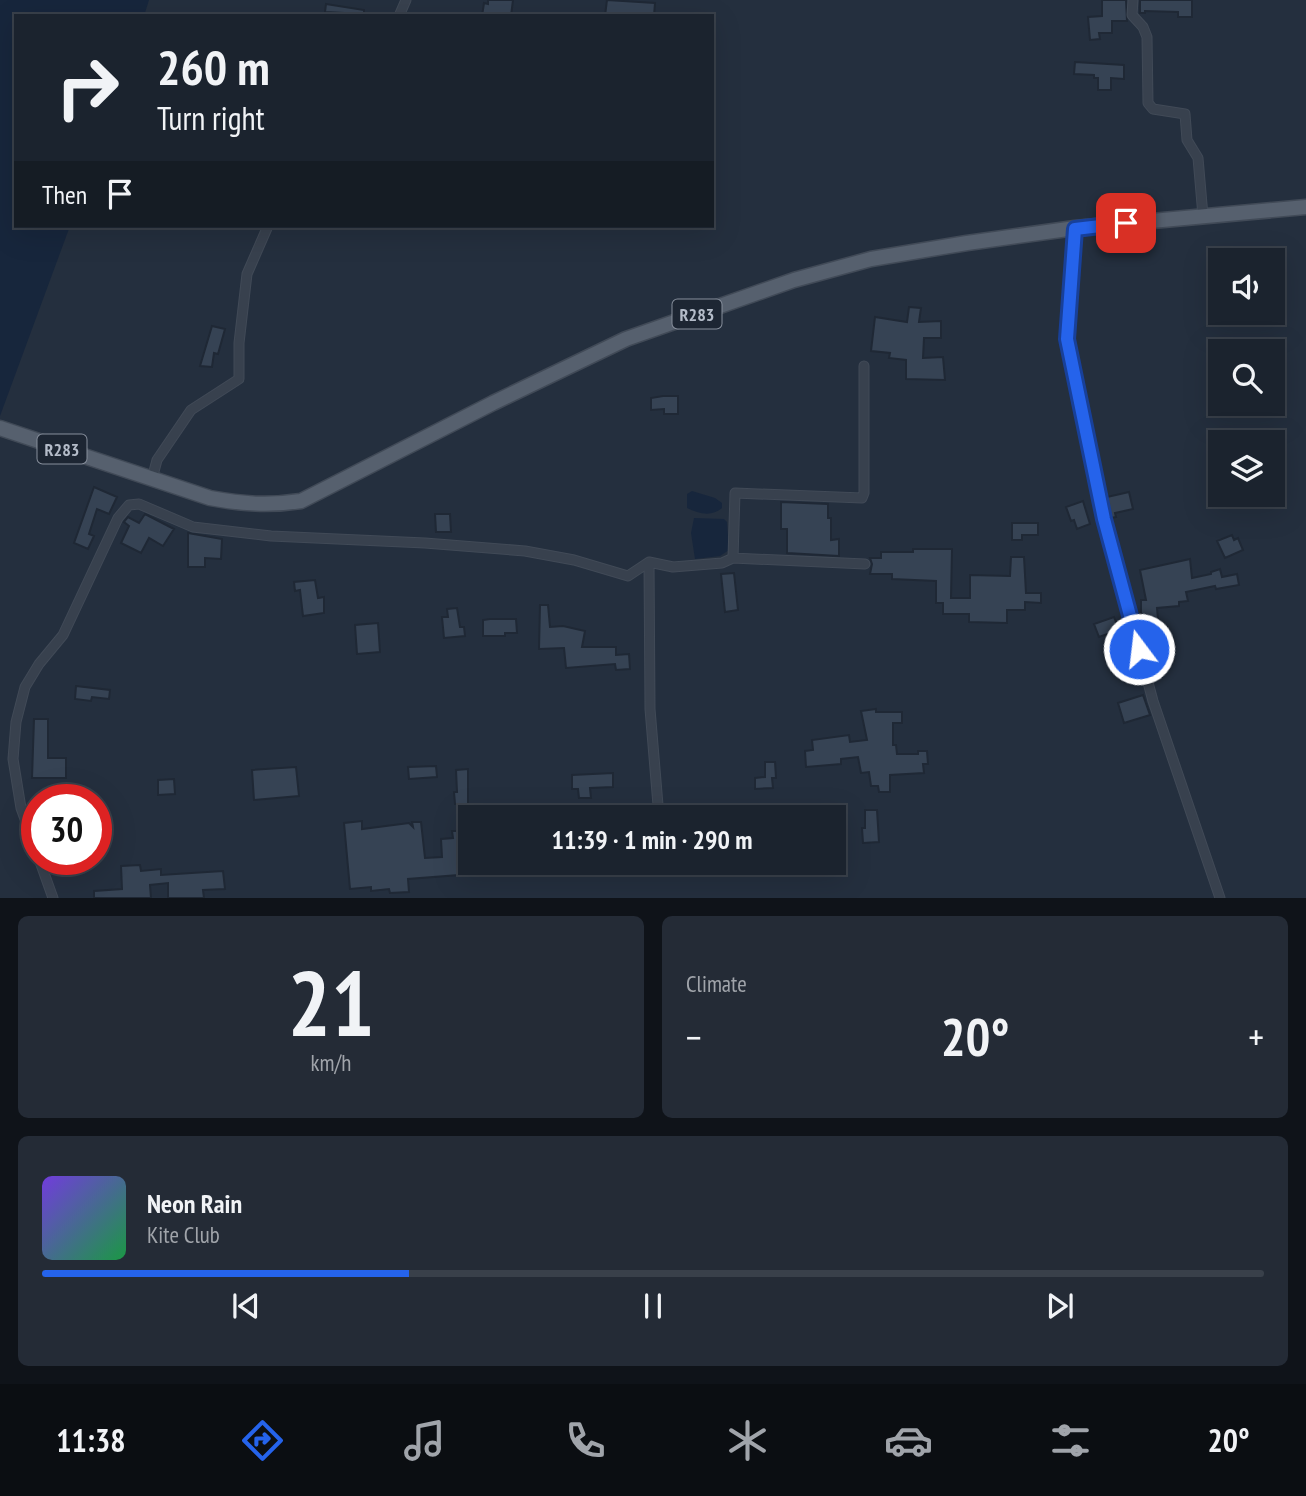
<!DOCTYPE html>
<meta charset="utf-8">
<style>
:root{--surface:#1b232e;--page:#242b36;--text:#f1f3f6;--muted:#a0a4aa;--line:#39404a;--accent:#2563eb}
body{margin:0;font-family:"PT Sans Narrow",sans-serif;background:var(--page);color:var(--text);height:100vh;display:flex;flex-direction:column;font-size:26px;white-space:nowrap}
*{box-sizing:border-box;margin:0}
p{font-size:23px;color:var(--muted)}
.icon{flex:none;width:38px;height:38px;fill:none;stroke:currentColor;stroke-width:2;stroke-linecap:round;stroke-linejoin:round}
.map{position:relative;height:898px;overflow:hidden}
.details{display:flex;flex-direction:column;gap:18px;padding:18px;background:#0f1319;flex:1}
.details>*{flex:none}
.top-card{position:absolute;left:14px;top:14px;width:700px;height:214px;border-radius:0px;box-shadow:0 7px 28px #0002,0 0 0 2px var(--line);background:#1b232e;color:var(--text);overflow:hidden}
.buttons{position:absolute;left:1208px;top:248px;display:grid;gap:14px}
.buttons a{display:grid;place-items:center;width:77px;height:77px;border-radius:0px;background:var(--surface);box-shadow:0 7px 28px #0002,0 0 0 2px var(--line);font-size:35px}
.speed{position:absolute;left:21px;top:784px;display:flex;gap:14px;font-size:35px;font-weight:700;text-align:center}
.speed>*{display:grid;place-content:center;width:91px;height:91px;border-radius:50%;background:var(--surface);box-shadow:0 7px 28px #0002,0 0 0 2px var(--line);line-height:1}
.speed .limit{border:10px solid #d22;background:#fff;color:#111}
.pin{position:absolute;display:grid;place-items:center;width:60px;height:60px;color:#fff;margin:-30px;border-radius:14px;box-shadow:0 4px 10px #0006}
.me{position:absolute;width:77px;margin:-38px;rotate:345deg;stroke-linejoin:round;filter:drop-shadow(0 0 5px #0008)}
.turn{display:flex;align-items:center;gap:24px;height:147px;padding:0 28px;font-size:32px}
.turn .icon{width:91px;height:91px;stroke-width:2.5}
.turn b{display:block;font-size:49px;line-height:60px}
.then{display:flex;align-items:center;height:66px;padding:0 28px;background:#0003;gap:14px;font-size:26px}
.big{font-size:52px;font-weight:700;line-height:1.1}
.details .card{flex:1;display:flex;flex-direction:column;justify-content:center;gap:10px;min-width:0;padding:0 24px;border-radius:10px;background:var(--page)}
.details .dial{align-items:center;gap:0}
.dial b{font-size:91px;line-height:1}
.song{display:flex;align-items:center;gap:21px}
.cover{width:84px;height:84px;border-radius:10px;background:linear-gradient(135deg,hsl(260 70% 55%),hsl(140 70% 35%))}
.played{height:7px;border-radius:4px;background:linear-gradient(90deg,var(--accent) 30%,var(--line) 30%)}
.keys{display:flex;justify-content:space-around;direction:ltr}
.heat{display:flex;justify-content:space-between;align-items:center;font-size:38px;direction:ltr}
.details .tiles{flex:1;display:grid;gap:18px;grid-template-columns:1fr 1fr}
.card:last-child{grid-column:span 2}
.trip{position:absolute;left:458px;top:805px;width:388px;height:70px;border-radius:0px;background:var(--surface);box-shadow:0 7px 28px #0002,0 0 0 2px var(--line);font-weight:700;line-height:70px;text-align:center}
.menu{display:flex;height:112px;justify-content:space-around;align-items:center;background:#0b0e12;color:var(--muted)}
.menu .icon{width:49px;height:49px}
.menu .selected{color:var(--accent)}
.menu b{font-size:32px;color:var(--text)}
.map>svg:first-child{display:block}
.water{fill:#17263c}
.building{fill:#364354;stroke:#1f2835;stroke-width:2}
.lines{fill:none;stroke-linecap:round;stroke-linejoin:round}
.minor-casing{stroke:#414a57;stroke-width:11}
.primary-casing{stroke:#414a57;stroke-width:17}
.minor{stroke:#38414e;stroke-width:9}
.primary{stroke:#56606e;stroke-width:14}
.route-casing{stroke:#184099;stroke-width:18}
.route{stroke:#2563eb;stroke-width:12}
.labels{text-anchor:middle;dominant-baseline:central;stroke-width:7;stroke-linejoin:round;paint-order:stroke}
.shield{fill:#1d2633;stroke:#878f9c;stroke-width:2}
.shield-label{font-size:18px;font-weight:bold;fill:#b4bcc9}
</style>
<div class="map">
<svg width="1306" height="898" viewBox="0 0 1306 898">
<rect width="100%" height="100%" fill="#242f3e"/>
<path class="water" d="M0,0h149l-5,16h-128v210h54l-70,190z
M692,491l23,7 7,5v5c-10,9 -23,6 -35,0v-14z
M694,518l30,1 3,3 2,28 -9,6 -25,3 -4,-26z"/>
<path class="building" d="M488,0h25l-2,16h-29l2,-13 4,1z
M607,0l48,3 -1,13h-49z
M1102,0h24l1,21h-15v12h-13l1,6 -10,1 -2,-23 14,-1z
M1140,0h52v17h-14v-5l-33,-1v2h-5z
M326,4l38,6v4l-39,-2z
M1075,62l49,3v14l-13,-1v12h-13v-12h-4v-3l-20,-1z
M909,307l12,1 -2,14 22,-1v17h-17l-1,20 20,-1 2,23 -39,-1v-19l-17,-2 1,-5 -19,-2 4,-34 32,5z
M212,326l13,3 -7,25 -4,-1 -2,14 -12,-1z
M663,396h15v18h-14v-5l-13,1v-12z
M94,487l23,10 -8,17 -12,-5 -8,25 5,2 -6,13 -14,-6z
M1129,492l4,17 -18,4 1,4 -5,1 -4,-21z
M1083,501l7,23 -13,5 -3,-9 -3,1 -5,-14z
M781,502l47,2v14h3v22l8,-1v17l-52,-3v-24h-6z
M145,514l29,15 -11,17 -14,-8 -8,15 -20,-10 8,-17 -5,-4 4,-5 11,6z
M435,514h15l1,18h-15z
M1012,523h26v12h-16v5h-10z
M188,533l34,6 -1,20 -16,-1v9h-17z
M1232,535l2,5 4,-2 5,12 -18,8 -8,-17z
M913,549h39l-1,49h19v-23l40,1 1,-19h13l2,36h15v10l-16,-1v8h-18v13l-38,-1v-8h-26v-11h-7v-22l-44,-2v-5h-22l2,-10 -2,-6h11v-6h32z
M1190,559l2,19 19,-4v-2l9,-3 2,8 15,-3 2,11 -23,4 -1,-3 -29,6 2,9 -9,1v4l-22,2 2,22 -17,4 -3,-14h2v-20h5l-6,-30z
M734,573l4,37 -13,2 -4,-38z
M315,580l3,18 6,-1v16l-21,3 -3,-26 -5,1 -1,-9z
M540,605h8l2,22 13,-1 22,5 -3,16h34v8l13,-1 1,15 -14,1 -1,-6 -49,4 -2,-20 -25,1z
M457,608l3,19h4l1,9 -21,2 -2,-21h6l-1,-8z
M1114,617l5,13 -20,7 -5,-13z
M490,619h26l1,14h-12v3h-22v-16z
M378,623l2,29 -23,2 -2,-29z
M1163,643l1,6 8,-1 2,13 -15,3 -5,-18z
M76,686l34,4 -1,9 -17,-2 -1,4 -16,-2z
M1143,695l7,20 -26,8 -6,-20z
M876,709v3h26v11h-9v22h3l1,9h21v-3h9l1,13h-5l1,9 -34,2v17h-11l-1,-6h-7l-2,-14 -8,1 -3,-16 -17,2v5l-35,3 -1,-16 8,-1 -1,-10 37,-5 1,7 17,-2 -6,-29z
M34,719h14v39h18v20h-34z
M765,762h10l1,16h-4l1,10 -18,1v-11l10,-1z
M436,766l1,11 -28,2 -1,-12z
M296,767l3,29 -45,4 -2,-30z
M468,769v35h-13l-1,-12h3l-1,-22z
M613,773v14l-23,1 1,10h-12l-1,-9h-6v-14z
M174,779l1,15 -17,1v-15z
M865,810h12l2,32 -16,1 -1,-15h3z
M362,821v8l47,-6 4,4 -1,-5h9l4,36 17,-1 -1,-18 12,-1 -1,-7h19v25l-2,1 3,17 -64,5 1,13 -19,1 -1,-4 -18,2v-4l-21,2 -6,-66z
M140,865l1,6 20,-2v6l62,-4 2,18 -22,1 1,8h-36v-15l-18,2 1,13h-57v-7l28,-2 -1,-23z"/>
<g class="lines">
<defs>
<path id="minor" d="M1133,0l-1,15 11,12 4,10 1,66 5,6 32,5 2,26 11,18 5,58
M399,16l7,-16
M1075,228l-8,111 37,180 49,182 67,197
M152,479l5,-19 34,-50 48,-31v-36l8,-69 21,-48
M733,558l2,-65 127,5 2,-5v-127
M649,562l1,147 9,108
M37,852l-16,-44 -8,-49 3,-37 9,-35 14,-23 24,-29 55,-117 11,-13 10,-1 54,23 78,9 154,7 100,8 49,9 54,16 21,-14 24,5 49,-4 11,-5 132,6
M39,859l14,39"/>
<path id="primary" d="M0,428l210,70c33,6 58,8 91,3l192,-98 133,-64 168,-59 77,-21 96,-16 108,-15 231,-21"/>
</defs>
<use href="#minor" class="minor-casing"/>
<use href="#primary" class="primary-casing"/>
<use href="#minor" class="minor"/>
<use href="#primary" class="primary"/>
</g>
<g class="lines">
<defs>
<path id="route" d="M1126,223l-51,6 -8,110 37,180 35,130"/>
</defs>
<use href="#route" class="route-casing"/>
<use href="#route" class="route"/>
</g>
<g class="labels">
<g class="shield">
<rect x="672.5" y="299.5" width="49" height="29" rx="5"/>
<rect x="37.5" y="434.5" width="49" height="29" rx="5"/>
</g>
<g class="shield-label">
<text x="697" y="314">R283</text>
<text x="62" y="449">R283</text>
</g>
</g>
</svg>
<div class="buttons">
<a><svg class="icon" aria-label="sound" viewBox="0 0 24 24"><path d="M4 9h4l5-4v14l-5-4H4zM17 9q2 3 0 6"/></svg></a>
<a><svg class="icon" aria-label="search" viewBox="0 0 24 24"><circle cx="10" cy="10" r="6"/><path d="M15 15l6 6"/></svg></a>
<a><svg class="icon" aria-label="layers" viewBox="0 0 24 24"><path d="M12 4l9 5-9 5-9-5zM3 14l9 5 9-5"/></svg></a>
</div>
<div class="speed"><div class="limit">30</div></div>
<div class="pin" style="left:1126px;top:223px;background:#d93025"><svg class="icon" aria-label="arrive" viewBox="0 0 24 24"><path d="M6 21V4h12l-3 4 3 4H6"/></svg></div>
<svg class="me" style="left:1139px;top:649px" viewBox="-20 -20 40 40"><circle r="17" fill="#2563eb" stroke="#fff" stroke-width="3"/><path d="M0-11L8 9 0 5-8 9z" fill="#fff"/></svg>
<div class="trip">11:39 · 1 min · 290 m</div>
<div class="top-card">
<div class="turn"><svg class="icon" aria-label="right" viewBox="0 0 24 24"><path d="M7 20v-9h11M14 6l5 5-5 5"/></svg><div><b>260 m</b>Turn right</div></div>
<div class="then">Then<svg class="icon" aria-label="arrive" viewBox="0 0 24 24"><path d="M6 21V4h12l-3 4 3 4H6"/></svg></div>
</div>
</div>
<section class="details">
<div class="tiles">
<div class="card dial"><b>21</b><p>km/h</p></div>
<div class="card"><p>Climate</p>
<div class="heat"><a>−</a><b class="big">20°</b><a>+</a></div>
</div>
<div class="card">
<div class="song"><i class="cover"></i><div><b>Neon Rain</b><p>Kite Club</p></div></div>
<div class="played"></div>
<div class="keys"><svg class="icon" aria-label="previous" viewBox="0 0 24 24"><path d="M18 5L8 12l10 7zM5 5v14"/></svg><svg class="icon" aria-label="pause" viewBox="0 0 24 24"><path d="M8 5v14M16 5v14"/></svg><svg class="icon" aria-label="next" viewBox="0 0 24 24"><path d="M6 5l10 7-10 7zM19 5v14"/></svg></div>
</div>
</div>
</section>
<nav class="menu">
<b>11:38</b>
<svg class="icon selected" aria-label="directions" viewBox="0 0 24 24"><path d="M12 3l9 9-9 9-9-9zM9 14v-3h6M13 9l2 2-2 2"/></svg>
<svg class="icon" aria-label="music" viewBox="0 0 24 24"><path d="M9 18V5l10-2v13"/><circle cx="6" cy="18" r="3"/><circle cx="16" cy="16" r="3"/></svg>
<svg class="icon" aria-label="phone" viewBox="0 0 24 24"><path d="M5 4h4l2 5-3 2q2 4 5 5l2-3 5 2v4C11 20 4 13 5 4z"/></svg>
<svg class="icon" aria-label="climate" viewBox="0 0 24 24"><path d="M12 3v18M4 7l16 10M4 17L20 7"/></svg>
<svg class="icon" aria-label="car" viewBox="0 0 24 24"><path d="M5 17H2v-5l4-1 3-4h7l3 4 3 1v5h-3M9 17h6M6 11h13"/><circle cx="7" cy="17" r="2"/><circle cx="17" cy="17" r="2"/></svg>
<svg class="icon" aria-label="filters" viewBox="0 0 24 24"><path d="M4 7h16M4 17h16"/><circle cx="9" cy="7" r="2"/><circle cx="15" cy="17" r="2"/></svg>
<b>20°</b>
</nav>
